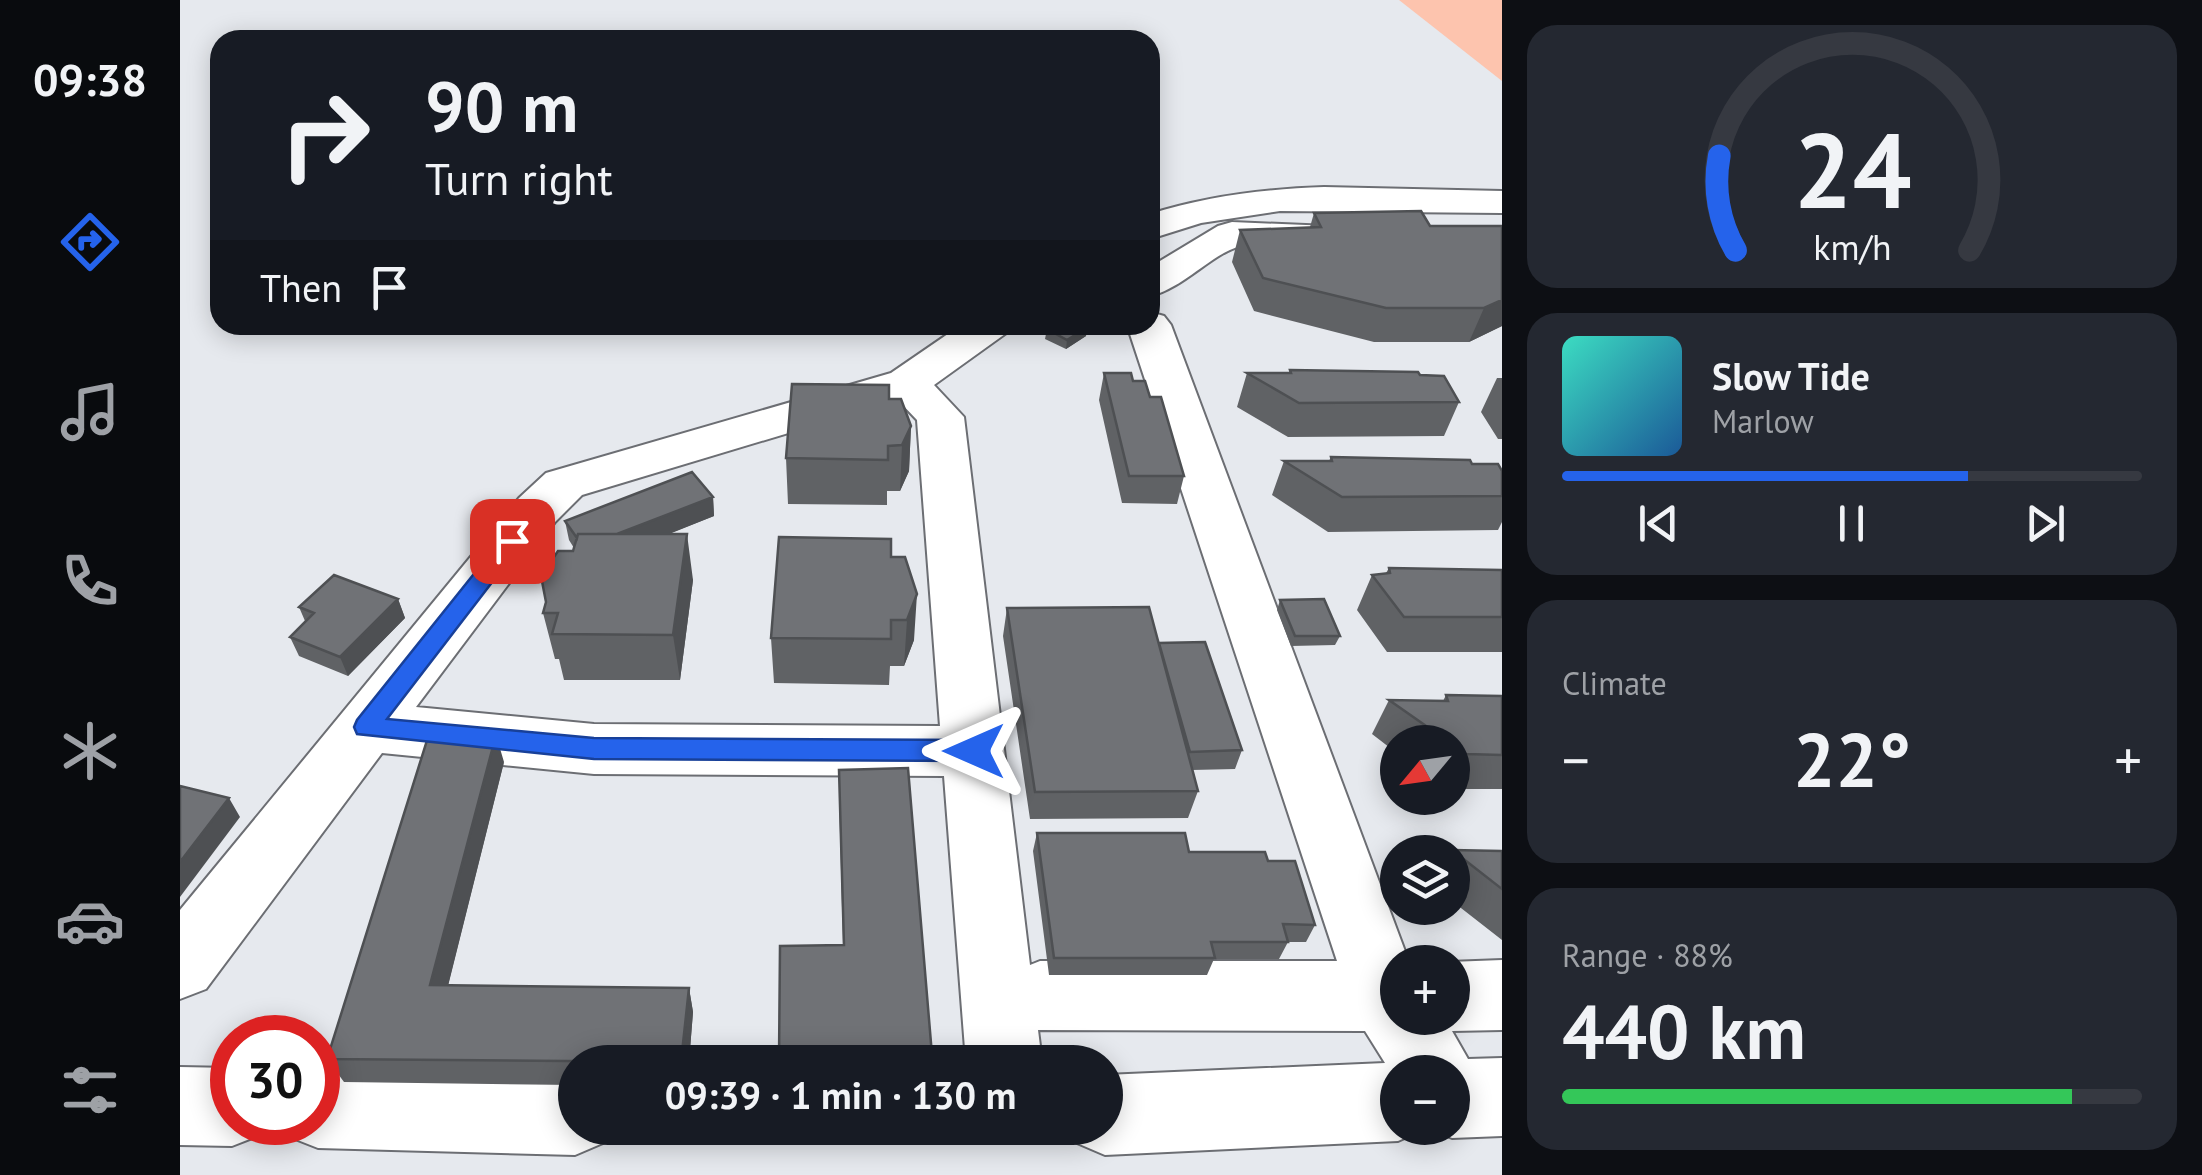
<!DOCTYPE html>
<meta charset="utf-8">
<style>
:root{--surface:#171b24;--page:#242831;--text:#f1f3f6;--muted:#9ea1a6;--line:#363941;--accent:#2563eb}
body{margin:0;font-family:"PT Sans",sans-serif;background:var(--page);color:var(--text);height:100vh;display:flex;flex-direction:column;font-size:38px;white-space:nowrap}
*{box-sizing:border-box;margin:0}
p{font-size:32px;color:var(--muted)}
.icon{flex:none;width:55px;height:55px;fill:none;stroke:currentColor;stroke-width:2;stroke-linecap:round;stroke-linejoin:round}
.map{position:relative;flex:1;overflow:hidden}
.drawer{display:flex;flex-direction:column;gap:25px;padding:25px;background:#0d0f14;width:700px}
.drawer>*{flex:none}
.top-card{position:absolute;left:30px;top:30px;width:950px;height:305px;border-radius:30px;box-shadow:0 5px 25px #0003;background:#171b24;color:var(--text);overflow:hidden}
.needle{width:65px;rotate:241deg}
.controls{position:absolute;left:1200px;top:725px;display:grid;gap:20px}
.controls a{display:grid;place-items:center;width:90px;height:90px;border-radius:50%;background:var(--surface);box-shadow:0 5px 25px #0003;font-size:50px}
.speed{position:absolute;left:30px;top:1015px;display:flex;gap:20px;font-size:50px;font-weight:700;text-align:center}
.speed>*{display:grid;place-content:center;width:130px;height:130px;border-radius:50%;background:var(--surface);box-shadow:0 5px 25px #0003;line-height:1}
.speed .limit{border:15px solid #d22;background:#fff;color:#111}
.pin{position:absolute;display:grid;place-items:center;width:85px;height:85px;color:#fff;margin:-42px;border-radius:20px;box-shadow:0 5px 15px #0006}
.me{position:absolute;width:110px;margin:-55px;rotate:270deg;stroke-linejoin:round;filter:drop-shadow(0 0 8px #0008)}
.turn{display:flex;align-items:center;gap:35px;height:210px;padding:0 50px;font-size:45px}
.turn .icon{width:130px;height:130px;stroke-width:2.5}
.turn b{display:block;font-size:70px;line-height:85px}
.then{display:flex;align-items:center;height:95px;padding:0 50px;background:#0003;gap:20px;font-size:38px}
.big{font-size:75px;font-weight:700;line-height:1.1}
.drawer .card{flex:1;display:flex;flex-direction:column;justify-content:center;gap:15px;min-width:0;padding:0 35px;border-radius:30px;background:var(--page)}
.drawer .dial{align-items:center;gap:0}
.dial svg{height:260px;overflow:visible;fill:none;stroke:var(--line);stroke-width:7;stroke-linecap:round;text-anchor:middle}
.dial text{fill:var(--text);stroke:none}
.song{display:flex;align-items:center;gap:30px}
.cover{width:120px;height:120px;border-radius:15px;background:linear-gradient(135deg,hsl(170 70% 55%),hsl(210 70% 35%))}
.played{height:10px;border-radius:5px;background:linear-gradient(90deg,var(--accent) 70%,var(--line) 70%)}
.keys{display:flex;justify-content:space-around;direction:ltr}
.heat{display:flex;justify-content:space-between;align-items:center;font-size:55px;direction:ltr}
.charge{height:15px;border-radius:8px;background:linear-gradient(90deg,#34c759 88%,var(--line) 0)}
.trip{position:absolute;left:378px;top:1045px;width:565px;height:100px;border-radius:50px;background:var(--surface);box-shadow:0 5px 25px #0003;font-weight:700;line-height:100px;text-align:center}
main{display:flex;flex:1;min-height:0}
.tabs{display:flex;flex-direction:column;width:180px;justify-content:space-around;align-items:center;background:#090b0e;color:var(--muted)}
.tabs .icon{width:70px;height:70px}
.tabs .active{color:var(--accent)}
.tabs b{font-size:45px;color:var(--text)}
.map>svg:first-child{display:block}
.green{fill:#fdc4ae}
.lines{fill:none;stroke-linecap:round;stroke-linejoin:round}
.minor-casing{stroke:#6c6e73;stroke-width:4}
.minor{fill:#fff;fill-rule:evenodd}
.wall{fill:#606265}
.shaded-wall{fill:#4e5053}
.building{fill:#707276;stroke:#4e5053;stroke-width:2.5}
.route{fill:#2563eb;stroke:#184099;stroke-width:2.5}
</style>
<main>
<nav class="tabs">
<b>09:38</b>
<svg class="icon active" aria-label="directions" viewBox="0 0 24 24"><path d="M12 3l9 9-9 9-9-9zM9 14v-3h6M13 9l2 2-2 2"/></svg>
<svg class="icon" aria-label="music" viewBox="0 0 24 24"><path d="M9 18V5l10-2v13"/><circle cx="6" cy="18" r="3"/><circle cx="16" cy="16" r="3"/></svg>
<svg class="icon" aria-label="phone" viewBox="0 0 24 24"><path d="M5 4h4l2 5-3 2q2 4 5 5l2-3 5 2v4C11 20 4 13 5 4z"/></svg>
<svg class="icon" aria-label="climate" viewBox="0 0 24 24"><path d="M12 3v18M4 7l16 10M4 17L20 7"/></svg>
<svg class="icon" aria-label="car" viewBox="0 0 24 24"><path d="M5 17H2v-5l4-1 3-4h7l3 4 3 1v5h-3M9 17h6M6 11h13"/><circle cx="7" cy="17" r="2"/><circle cx="17" cy="17" r="2"/></svg>
<svg class="icon" aria-label="filters" viewBox="0 0 24 24"><path d="M4 7h16M4 17h16"/><circle cx="9" cy="7" r="2"/><circle cx="15" cy="17" r="2"/></svg>
</nav>
<div class="map">
<svg width="1322" height="1175" viewBox="0 0 1322 1175">
<rect width="100%" height="100%" fill="#e6e9ee"/>
<path class="green" d="M1219,0h103v81z"/>
<g class="lines">
<defs>
<path id="minor" d="M1144,187l178,4v22l-222,-2 -79,12 -51,16v-25c57,-18 114,-25 174,-27z
M1052,222l98,4 5,8 -5,8c-29,7 -61,-3 -89,4 -29,7 -57,42 -91,50v-29l68,-41z
M970,312l14,4 7,9 238,637h-11v56h54v-56h-3l53,-2v70l-50,1 16,28 34,-1v78l-50,2 -25,-10 -29,13 -293,14 -28,-12 -6,-15h34v-53l280,-12 -20,-32 -327,-1 4,32h-76l-22,-286 -350,-2 -212,-21 -176,236 -26,10v-89l339,-412 27,-25 345,-100 70,-48h51l-7,9 -71,51 30,32 66,548 10,-4h297l-210,-636h23zM718,400l19,20 23,306 -346,-2 -178,-17 139,-185 27,-27zM1218,1072h54v56h-54z
M0,1067l52,1v54h33l-5,13 -28,11 -52,-1z
M138,1070l257,5v53h34l-6,15 -28,12 -257,-7 -28,-11 -6,-15h34z"/>
</defs>
<use href="#minor" class="minor-casing"/>
<use href="#minor" class="minor"/>
</g>
<path class="wall" d="M1134,213l116,13h72v100l-33,16h-95l-120,-31 -22,-49 8,-32 70,-3z
M867,329l39,7 -20,13 -21,-10z
M1110,370l130,5 39,27 -15,34 -156,1 -51,-30 10,-34h42z
M924,373l29,8 17,16 34,79 -7,28 -55,-1 -23,-103z
M1317,378h5v61h-4l-17,-27z
M709,399l22,27 -2,45 -9,20h-13v14l-99,-1 -2,-46z
M1151,457l141,7 30,7v51l-4,8 -170,2 -56,-37 12,-34h45z
M533,497l1,19 -46,18 25,46 -13,100h-116l-5,-21h-4l-12,-46 31,-65 -5,-8 -4,-19z
M711,557l23,83 -10,26h-14l-1,19 -115,-2 -3,-45z
M1209,568l113,2v82h-115l-30,-42 15,-35 14,-2z
M218,599l7,19 -57,58 -49,-20 -9,-19 15,-16 -6,-14z
M1100,600l60,36 -5,9 -44,1 -14,-36z
M827,608l152,35 83,107 -7,19 -43,1 6,21 -10,27 -158,1 -27,-183z
M1266,695l56,1v93h-50v-47h-54v12l-26,-20 17,-34 54,1z
M324,762l-56,223 241,3 4,24 -4,50h-114v23l-231,-3 -17,-23z
M659,797l93,258 -1,7h-152l1,-116 63,-1z
M857,833l231,28 47,64 -9,17h-18l-9,17h-65l-7,16h-158l-16,-124z
M1272,850l50,1v89l-50,-39v-49h-1z"/>
<path class="shaded-wall" d="M1322,300v26l-33,16 15,-34z
M908,327l-2,9 -20,13 1,-9z
M731,426l-2,45 -9,20 2,-46z
M533,497l1,19 -127,51 -4,-20z
M507,534l6,46 -13,100 -7,-45z
M737,594l-3,46 -10,26 3,-46z
M218,599l7,19 -57,58 -8,-19z
M316,735l8,27 -62,248 -12,-25z
M49,798l11,19 -60,80v-35z
M509,988l4,24 -4,50h-8z"/>
<path class="building" d="M1241,211l9,15h72v74l-18,8h-98l-123,-30 -23,-48 81,-3 -7,-14z
M874,325h30l4,2 -21,13 -20,-11z
M1110,370l128,2 2,3 24,1 15,26 -160,1 -52,-30h44z
M924,373h27l2,8h12l5,16h11l23,79h-55z
M612,384l97,1v14h12l10,27 -9,19 -14,1v14l-102,-2z
M1151,457l139,3 2,4h26l4,7v25l-160,1 -58,-36h48z
M512,472l21,25 -96,37h-39l-1,4 -12,-17z
M398,534h109l-14,101 -121,-1 6,-21h-15l3,-11 -5,-26 17,-25h15z
M599,537l112,2v18h14l12,37 -10,26h-16v19l-120,-1z
M1209,568l113,2v47h-98l-32,-42 18,-2z
M154,575l64,24 -58,58 -50,-20 24,-24 -15,-6z
M1144,599l16,37h-45l-15,-36z
M969,607l49,184 -163,1 -28,-184z
M1025,642l37,108 -52,2 -31,-109z
M1266,695l56,1v59l-36,-1 -14,-9v-3h-3l-60,-42 59,1z
M249,734l67,1 -66,250 259,3 -8,74 -354,-3z
M728,768l24,287 -153,4 1,-113 64,-1 -5,-175z
M0,786l49,12 -49,64z
M857,833h148l4,19h76l3,9h27l20,64 -32,-1 5,18h-77l4,16h-161z
M1272,850l50,1v38z"/>
<path class="route" d="M332,533l11,8 -3,5 -133,173 207,19 380,2 9,3 4,8 -4,7 -9,3 -380,-2 -237,-25 -3,-7 3,-7 148,-185z"/>
</svg>
<div class="controls">
<a><svg class="needle" viewBox="-14 -14 28 28"><path d="M0-13l5 13h-10z" fill="#e53935"/><path d="M0 13l5-13h-10z" fill="#9ea1a6"/></svg></a>
<a><svg class="icon" aria-label="layers" viewBox="0 0 24 24"><path d="M12 4l9 5-9 5-9-5zM3 14l9 5 9-5"/></svg></a>
<a>+</a>
<a>−</a>
</div>
<div class="speed"><div class="limit">30</div></div>
<div class="pin" style="left:332px;top:541px;background:#d93025"><svg class="icon" aria-label="arrive" viewBox="0 0 24 24"><path d="M6 21V4h12l-3 4 3 4H6"/></svg></div>
<svg class="me" style="left:794px;top:751px" viewBox="-20 -20 40 40"><path d="M0-17L14 15 0 8-14 15z" fill="#2563eb" stroke="#fff" stroke-width="4"/></svg>
<div class="trip">09:39 · 1 min · 130 m</div>
<div class="top-card">
<div class="turn"><svg class="icon" aria-label="right" viewBox="0 0 24 24"><path d="M7 20v-9h11M14 6l5 5-5 5"/></svg><div><b>90 m</b>Turn right</div></div>
<div class="then">Then<svg class="icon" aria-label="arrive" viewBox="0 0 24 24"><path d="M6 21V4h12l-3 4 3 4H6"/></svg></div>
</div>
</div>
<section class="drawer">
<div class="card dial"><svg viewBox="0 0 100 80">
<path d="M14 69A42 42 0 1 1 86 69"/>
<path d="M14 69A42 42 0 0 1 9 40" stroke="#2563eb"/>
<text x="50" y="56" font-size="32" font-weight="700">24</text>
<text x="50" y="72" font-size="11">km/h</text>
</svg></div>
<div class="card">
<div class="song"><i class="cover"></i><div><b>Slow Tide</b><p>Marlow</p></div></div>
<div class="played"></div>
<div class="keys"><svg class="icon" aria-label="previous" viewBox="0 0 24 24"><path d="M18 5L8 12l10 7zM5 5v14"/></svg><svg class="icon" aria-label="pause" viewBox="0 0 24 24"><path d="M8 5v14M16 5v14"/></svg><svg class="icon" aria-label="next" viewBox="0 0 24 24"><path d="M6 5l10 7-10 7zM19 5v14"/></svg></div>
</div>
<div class="card"><p>Climate</p>
<div class="heat"><a>−</a><b class="big">22°</b><a>+</a></div>
</div>
<div class="card"><p>Range · 88%</p><b class="big">440 km</b><div class="charge"></div></div>
</section>
</main>
